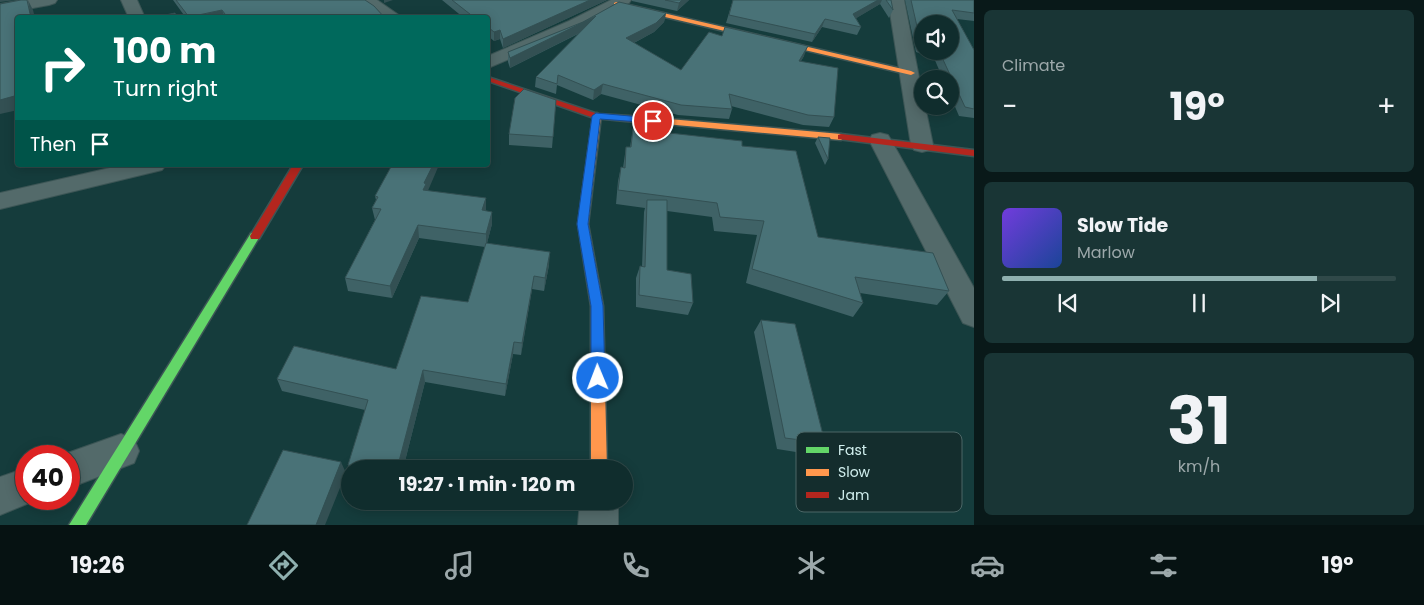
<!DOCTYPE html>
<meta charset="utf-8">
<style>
:root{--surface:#102d2d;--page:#193535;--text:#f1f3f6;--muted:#9ca8aa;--line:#304949;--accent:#8fb0af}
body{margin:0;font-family:Poppins,sans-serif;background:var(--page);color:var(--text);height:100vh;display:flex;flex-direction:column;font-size:19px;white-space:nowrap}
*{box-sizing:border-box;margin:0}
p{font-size:16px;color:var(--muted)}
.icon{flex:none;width:28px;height:28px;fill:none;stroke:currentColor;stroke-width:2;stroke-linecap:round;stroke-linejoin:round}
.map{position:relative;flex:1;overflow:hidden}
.panel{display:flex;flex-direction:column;gap:10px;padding:10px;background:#091919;width:450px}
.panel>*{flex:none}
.hud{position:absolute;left:15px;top:15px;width:475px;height:152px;border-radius:5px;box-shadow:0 2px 12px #0003,0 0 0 1px var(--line);background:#00695c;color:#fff;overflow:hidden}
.fabs{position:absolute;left:914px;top:15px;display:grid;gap:10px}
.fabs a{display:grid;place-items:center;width:45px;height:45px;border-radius:50%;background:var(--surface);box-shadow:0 2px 12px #0003,0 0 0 1px var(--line);font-size:25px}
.speed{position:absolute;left:15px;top:445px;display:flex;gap:10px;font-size:25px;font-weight:700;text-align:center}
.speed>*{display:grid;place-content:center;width:65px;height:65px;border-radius:50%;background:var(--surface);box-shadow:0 2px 12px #0003,0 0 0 1px var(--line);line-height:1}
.speed .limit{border:8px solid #d22;background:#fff;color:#111}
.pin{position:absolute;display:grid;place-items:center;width:42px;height:42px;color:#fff;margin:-21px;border:2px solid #fff;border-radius:50%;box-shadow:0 1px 5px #0007}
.me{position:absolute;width:55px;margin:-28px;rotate:359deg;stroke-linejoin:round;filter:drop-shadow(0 0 4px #0008)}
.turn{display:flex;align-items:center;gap:18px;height:105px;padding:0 15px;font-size:22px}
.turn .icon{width:65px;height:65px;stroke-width:2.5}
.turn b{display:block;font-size:35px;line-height:42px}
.then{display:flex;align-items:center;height:48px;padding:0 15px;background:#0003;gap:10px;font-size:19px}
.big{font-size:38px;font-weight:700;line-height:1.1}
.panel .widget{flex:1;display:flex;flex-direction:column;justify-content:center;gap:8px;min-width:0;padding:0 18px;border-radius:8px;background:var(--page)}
.panel .dial{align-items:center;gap:0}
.dial b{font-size:65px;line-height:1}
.song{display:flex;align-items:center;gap:15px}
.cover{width:60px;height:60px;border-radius:8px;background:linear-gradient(135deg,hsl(260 70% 55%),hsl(220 70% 35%))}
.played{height:5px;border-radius:2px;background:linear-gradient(90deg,var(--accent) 80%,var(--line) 80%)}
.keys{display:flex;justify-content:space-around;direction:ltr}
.heat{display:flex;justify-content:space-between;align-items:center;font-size:28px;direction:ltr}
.trip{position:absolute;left:341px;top:460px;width:292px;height:50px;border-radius:25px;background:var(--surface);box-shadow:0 2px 12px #0003,0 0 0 1px var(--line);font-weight:700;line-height:50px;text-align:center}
.tab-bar{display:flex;height:80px;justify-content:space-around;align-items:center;background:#061212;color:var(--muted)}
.tab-bar .icon{width:35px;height:35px}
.tab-bar .current{color:var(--accent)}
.tab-bar b{font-size:22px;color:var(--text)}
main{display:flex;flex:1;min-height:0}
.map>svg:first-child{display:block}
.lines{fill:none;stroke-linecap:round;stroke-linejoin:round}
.street-casing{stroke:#3c5555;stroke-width:2}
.fast-casing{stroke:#3c5555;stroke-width:3}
.slow-casing{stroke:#3c5555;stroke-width:3}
.jam-casing{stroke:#3c5555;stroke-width:3}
.street{fill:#536a6a;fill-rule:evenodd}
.fast{fill:#63d668;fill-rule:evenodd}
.slow{fill:#ff974d;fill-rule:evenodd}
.jam{fill:#b3261e;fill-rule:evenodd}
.wall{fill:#3f6266;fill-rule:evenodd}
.shaded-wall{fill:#335053}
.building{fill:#497277;stroke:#335053}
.route{fill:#1a73e8;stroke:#114b97}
.key{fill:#142d2d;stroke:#4c6767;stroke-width:1}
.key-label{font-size:14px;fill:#d0eeed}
</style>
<main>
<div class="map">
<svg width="974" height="525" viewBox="0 0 974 525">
<rect width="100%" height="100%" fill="#153c3c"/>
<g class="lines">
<defs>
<path id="street" d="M23,0h34l-2,3 -6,2 -49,9v-10z
M121,0h16l8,18h-16z
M358,0h19l26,18h-20z
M611,0h20l-2,3 -48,26 -93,39v-12l81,-35z
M888,0h16l18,93v13h3l8,39 -3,5 -8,2 -8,-2 -3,-5z
M880,133l8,2 3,5 83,148v39l-11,-4 -94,-183 3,-5z
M123,165h43l-4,5 -162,39v-16z
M121,434l13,5 5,12 -5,12 -65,25v-32h-10z
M26,468v31h13l-39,16v-38z
M580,501h38v24h-40z"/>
<path id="fast" d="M255,232l5,4 -174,289h-17l182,-292z"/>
<path id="slow" d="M616,2l295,69 4,2 -4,2 -297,-70v-2z
M597,113l4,3 -13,108 15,82 4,163h-16v-163l-13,-82 15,-108z
M646,117l195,17 4,3 -4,3 -198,-18v-4z"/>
<path id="jam" d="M488,77l110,37 48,3 4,3 -4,3 -52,-5 -106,-37z
M841,134l133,16v6l-136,-17v-4z
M293,165h10l-44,74h-8l-1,-3z"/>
</defs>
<use href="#street" class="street-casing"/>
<use href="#fast" class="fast-casing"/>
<use href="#slow" class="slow-casing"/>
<use href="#jam" class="jam-casing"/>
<use href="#street" class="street"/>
<use href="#fast" class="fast"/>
<use href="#slow" class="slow"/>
<use href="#jam" class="jam"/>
</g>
<path class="wall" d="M173,0h192l20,18h-199z
M442,0h165l-104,48 -3,-9 -6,2 -6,-5v-18h-24z
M632,0h57l-12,11 -45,-10z
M733,0h158l2,10 -4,8 -9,-14 -24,14 5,9 -4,8 -35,-8 -10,15 -86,-19z
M905,0h69v21l-17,-2 17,31v68l-15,-2 -9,-21v-16h-7l-9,-21 -18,-6zM922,24l28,27h-28z
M666,13l-2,9 -10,10 -20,11 47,27 41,-34 82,20 -3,5 33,56 -5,10 -26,-2 -72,-19 1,3 -3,10 -51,-4 -77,-21 -8,6 -36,-15 -1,9 -21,-7 1,-10 44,-44 -70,35 -2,-6v-10l75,-30z
M556,100l-4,48 -43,-3v-11z
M633,129l109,17 76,91 131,54 -12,14 -77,-12 3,10 -10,14 -107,-34 11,-48 -43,-4 -2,-14 -45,-6v59l26,33 -5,12 -52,-8v-29l4,-12 2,1 2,-55 1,-4 -29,-4 2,-23 3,-14 2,1 3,-21h4z
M818,137l10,22 -3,6 -10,-22z
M428,191l58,20 6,13 -5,19 62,22 -5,26 -12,-2 -11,66 -8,-1 -8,42 -80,-14 -22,87h-53v1l-2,-5 17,-55 -83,-19 -5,-12 119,-10 72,-67 17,-55 -66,-9 -27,60 -44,-7 -3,-13 30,-58 -3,-12 4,-8 -1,-4z
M761,320l64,123 -10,12 -38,-6 -23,-117z"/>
<path class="shaded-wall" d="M0,0h16l-16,2z
M28,0l5,10 2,8h-4z
M384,0h9l-9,3z
M590,0h17l-104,48v-9z
M682,0h7l-12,11 2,-8z
M878,0h4l-2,4 -30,18 3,-8z
M222,10l3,8h-36z
M666,13l-2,9 -10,10 -30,16 2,-10z
M596,16l-1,9 -85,43v-10z
M825,19l-3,8 -10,15 3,-8z
M500,30v9l-6,2v-9z
M808,46l-4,10 -9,14 4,-9z
M603,84l-2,10 -8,6 1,-10z
M18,95v15l-18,4v-14z
M433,165h6l-12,28 -4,-3 1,-7z
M486,198v12h-4z
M492,212v12l-6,23v-13z
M418,225l1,13 -27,60 -2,-12z
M550,252l-1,13 -5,26 1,-13z
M534,276l-2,13 -11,66 1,-12z
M514,342l-1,12 -8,42 1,-12z
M423,370l2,12 -22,87h-6z
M341,462l5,11 -21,52h-9z"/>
<path class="building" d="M21,0h6l4,18h-13v77l-18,5v-96z
M176,0h189l9,6 11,12h-157l-6,-8 -33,7z
M452,0h138l-87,39 -3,-9 -6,2 -6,-5v-9h-13z
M665,0h17l-3,3z
M733,0h145l-25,14 8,13 -36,-8 -10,15 -86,-19z
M886,0h5l2,10z
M911,0h63v13l-22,-3 22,40v59l-9,-2 -26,-56h11v-27h-28v20h-1z
M619,2l47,11 -10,10 -30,15 55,32 28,-38 13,4 3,-9 83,19 -9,15 39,7 -4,49 -26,-2 -79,-21 3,15 -51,-4 -78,-21 -9,6 -36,-15 -1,9 -21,-7 60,-61 -86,42 -2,-6 75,-30z
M175,13l2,5h-26z
M524,89l32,11 -3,37 -44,-3 6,-36z
M633,129l109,12v5l54,5 22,86 115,16 16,38 -94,-14 8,26 -111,-34 12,-48 -44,-4 -3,-14 -99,-13 3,-23 4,1 1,-21h5z
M818,137l12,1 -2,21z
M392,165h41l-9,18 2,1 -3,6 63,8 -4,12 10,2 -6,22 -68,-9 -28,61 -45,-8 36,-69 -9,-1 6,-11 -3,-1z
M647,200h20v70l24,4 2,29 -54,-8 1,-29 5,1z
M486,243l64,9 -5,26 -11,-2 -12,67 -8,-1 -8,42 -83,-14 -26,99h-22l-27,-4 20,-65 -91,-21 17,-33 102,23 25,-73 47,6z
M761,320l34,4 30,119 -40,-5z
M283,450l58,12 -25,63h-69z"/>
<path class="route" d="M596,113l57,5 5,3 -5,2 -53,-4 -12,105 15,82 2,72 -2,4 -5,2 -5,-2 -2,-4v-72l-14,-82 15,-108z"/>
<rect x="796" y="432" width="166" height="80" rx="8" class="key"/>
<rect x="806" y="447" width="23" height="6" fill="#63d668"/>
<rect x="806" y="469" width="23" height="7" fill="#ff974d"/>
<rect x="806" y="492" width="23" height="6" fill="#b3261e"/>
<g class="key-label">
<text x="838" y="455">Fast</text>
<text x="838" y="477">Slow</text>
<text x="838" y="500">Jam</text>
</g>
</svg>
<div class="fabs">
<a><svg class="icon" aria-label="sound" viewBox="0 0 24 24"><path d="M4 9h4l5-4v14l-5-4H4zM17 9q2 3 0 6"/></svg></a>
<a><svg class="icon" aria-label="search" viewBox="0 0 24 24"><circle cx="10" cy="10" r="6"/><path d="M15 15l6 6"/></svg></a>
</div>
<div class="speed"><div class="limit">40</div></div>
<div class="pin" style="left:653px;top:121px;background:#d93025"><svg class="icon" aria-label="arrive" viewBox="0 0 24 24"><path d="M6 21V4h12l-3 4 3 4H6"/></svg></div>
<svg class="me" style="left:598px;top:378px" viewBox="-20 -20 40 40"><circle r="17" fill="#1a73e8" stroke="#fff" stroke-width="3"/><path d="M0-11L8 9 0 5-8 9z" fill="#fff"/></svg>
<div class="trip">19:27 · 1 min · 120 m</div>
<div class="hud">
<div class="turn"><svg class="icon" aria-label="right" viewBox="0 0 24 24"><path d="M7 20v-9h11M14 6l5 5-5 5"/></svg><div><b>100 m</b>Turn right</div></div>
<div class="then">Then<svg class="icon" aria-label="arrive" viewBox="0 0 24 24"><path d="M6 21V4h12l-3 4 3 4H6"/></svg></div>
</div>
</div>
<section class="panel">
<div class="widget"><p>Climate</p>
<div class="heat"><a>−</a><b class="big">19°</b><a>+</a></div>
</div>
<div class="widget">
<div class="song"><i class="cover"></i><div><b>Slow Tide</b><p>Marlow</p></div></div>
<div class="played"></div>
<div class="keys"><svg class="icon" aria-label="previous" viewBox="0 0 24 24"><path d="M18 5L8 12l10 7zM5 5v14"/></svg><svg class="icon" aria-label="pause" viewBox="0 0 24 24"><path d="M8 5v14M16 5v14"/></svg><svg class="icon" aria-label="next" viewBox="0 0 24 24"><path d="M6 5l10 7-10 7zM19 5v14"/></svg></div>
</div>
<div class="widget dial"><b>31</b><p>km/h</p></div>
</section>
</main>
<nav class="tab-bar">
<b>19:26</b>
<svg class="icon current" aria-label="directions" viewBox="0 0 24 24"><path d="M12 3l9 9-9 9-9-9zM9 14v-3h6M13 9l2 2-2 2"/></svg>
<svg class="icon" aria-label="music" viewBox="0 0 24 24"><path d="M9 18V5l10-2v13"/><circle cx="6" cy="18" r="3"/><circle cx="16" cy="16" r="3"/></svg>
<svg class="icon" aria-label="phone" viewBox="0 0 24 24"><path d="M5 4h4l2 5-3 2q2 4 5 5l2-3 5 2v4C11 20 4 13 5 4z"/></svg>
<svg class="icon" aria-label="climate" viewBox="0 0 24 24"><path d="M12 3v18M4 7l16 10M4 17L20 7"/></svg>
<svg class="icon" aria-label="car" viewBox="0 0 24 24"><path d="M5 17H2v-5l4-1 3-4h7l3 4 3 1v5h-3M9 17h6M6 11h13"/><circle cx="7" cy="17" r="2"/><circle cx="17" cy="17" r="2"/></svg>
<svg class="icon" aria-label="filters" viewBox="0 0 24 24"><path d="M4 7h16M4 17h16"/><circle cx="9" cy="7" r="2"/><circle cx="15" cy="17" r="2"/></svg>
<b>19°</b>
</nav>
